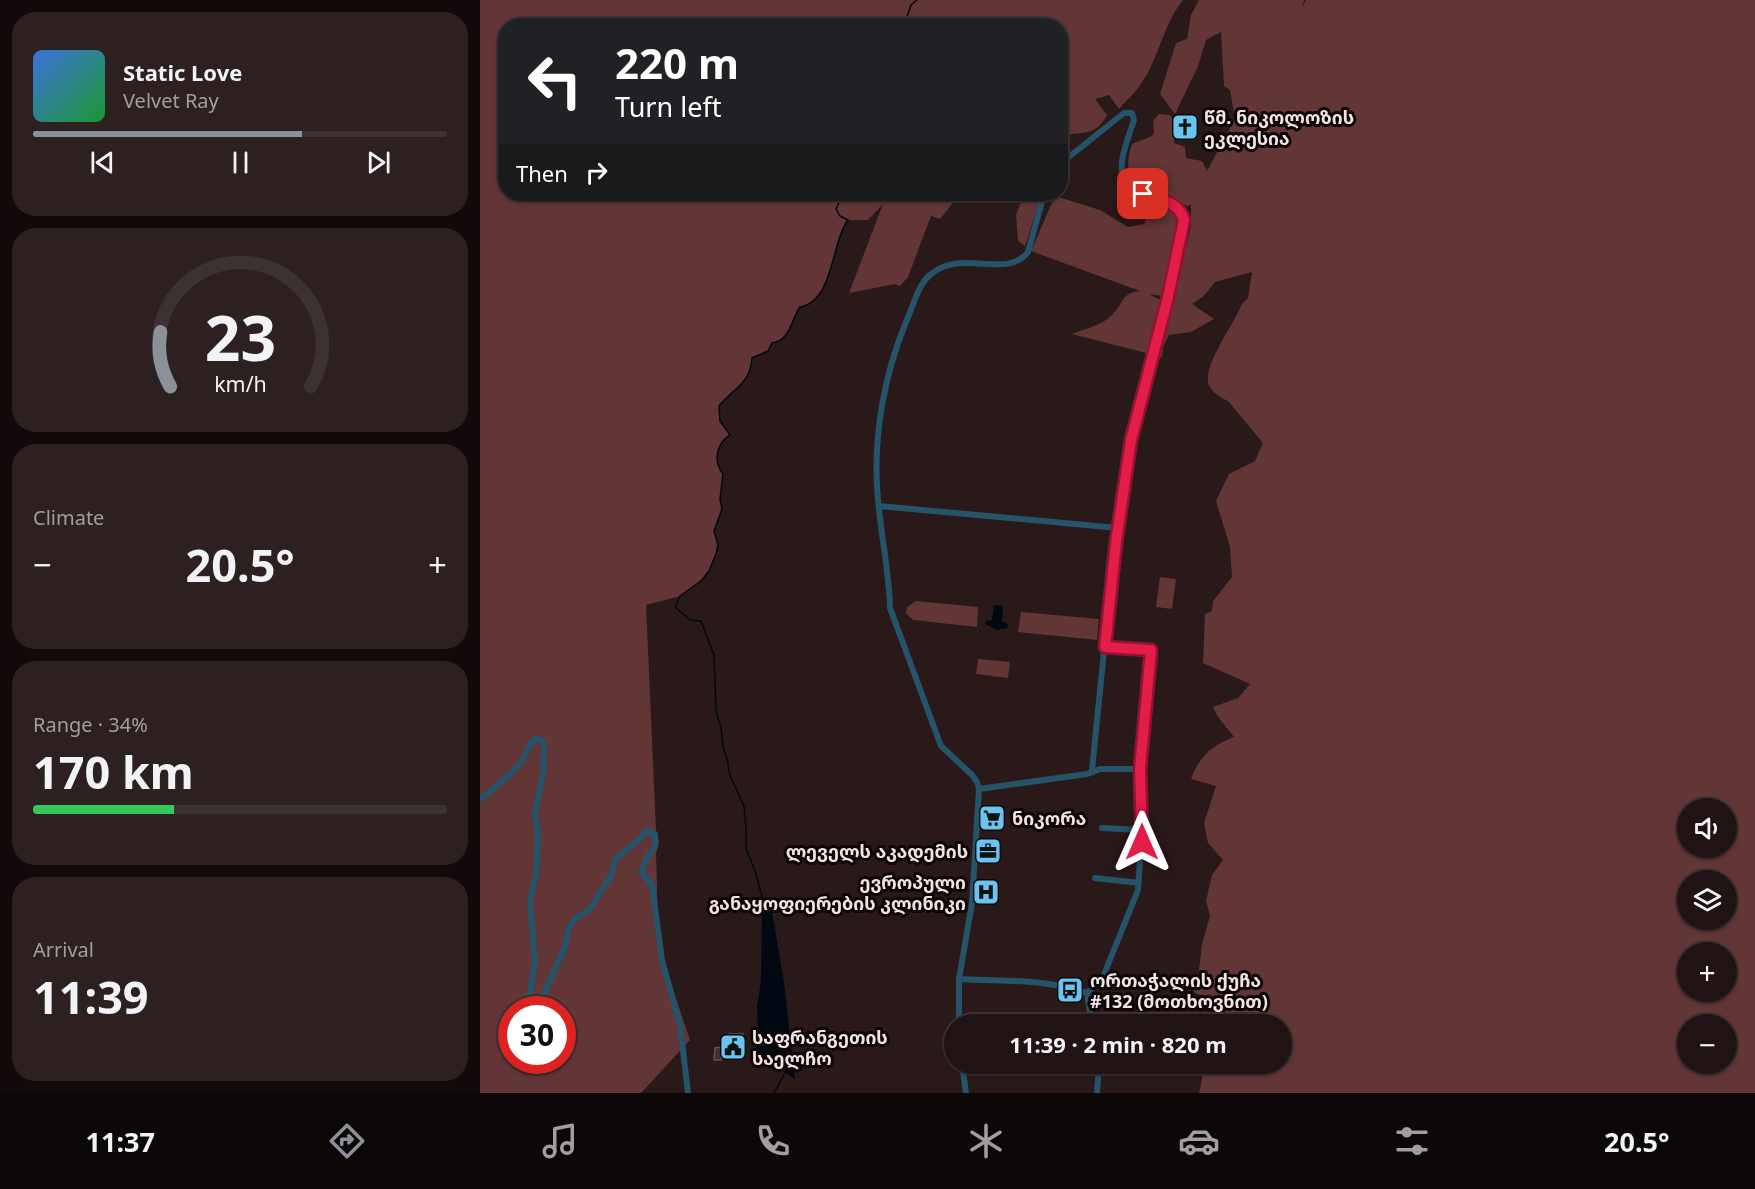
<!DOCTYPE html>
<meta charset="utf-8">
<style>
:root{--surface:#201313;--page:#2d2021;--text:#f1f3f6;--muted:#a29ea0;--line:#3d3233;--accent:#8c9099}
body{margin:0;font-family:"Noto Sans","Noto Sans Georgian",sans-serif;background:var(--page);color:var(--text);height:100vh;display:flex;flex-direction:column;font-size:22px;white-space:nowrap}
*{box-sizing:border-box;margin:0}
p{font-size:20px;color:var(--muted)}
.icon{flex:none;width:33px;height:33px;fill:none;stroke:currentColor;stroke-width:2;stroke-linecap:round;stroke-linejoin:round}
.map{position:relative;flex:1;overflow:hidden}
.drawer{display:flex;flex-direction:column;gap:12px;padding:12px;background:#120a0a;width:480px}
.drawer>*{flex:none}
.guide{position:absolute;left:18px;top:18px;width:570px;height:183px;border-radius:24px;box-shadow:0 2px 4px #0004,0 0 0 2px var(--line);background:#202124;color:#fff;overflow:hidden}
.fabs{position:absolute;left:1197px;top:798px;display:grid;gap:12px}
.fabs a{display:grid;place-items:center;width:60px;height:60px;border-radius:50%;background:var(--surface);box-shadow:0 2px 4px #0004,0 0 0 2px var(--line);font-size:30px}
.speed{position:absolute;left:18px;top:996px;display:flex;gap:12px;font-size:30px;font-weight:700;text-align:center}
.speed>*{display:grid;place-content:center;width:78px;height:78px;border-radius:50%;background:var(--surface);box-shadow:0 2px 4px #0004,0 0 0 2px var(--line);line-height:1}
.speed .limit{border:9px solid #d22;background:#fff;color:#111}
.pin{position:absolute;display:grid;place-items:center;width:51px;height:51px;color:#fff;margin:-26px;border-radius:12px;box-shadow:0 3px 9px #0006}
.me{position:absolute;width:66px;margin:-33px;rotate:0deg;stroke-linejoin:round;filter:drop-shadow(0 0 4px #0008)}
.turn{display:flex;align-items:center;gap:21px;height:126px;padding:0 18px;font-size:27px}
.turn .icon{width:78px;height:78px;stroke-width:2.5}
.turn b{display:block;font-size:42px;line-height:51px}
.then{display:flex;align-items:center;height:57px;padding:0 18px;background:#0003;gap:12px;font-size:22px}
.big{font-size:45px;font-weight:700;line-height:1.1}
.drawer .tile{flex:1;display:flex;flex-direction:column;justify-content:center;gap:9px;min-width:0;padding:0 21px;border-radius:24px;background:var(--page)}
.drawer .dial{align-items:center;gap:0}
.dial svg{height:156px;overflow:visible;fill:none;stroke:var(--line);stroke-width:7;stroke-linecap:round;text-anchor:middle}
.dial text{fill:var(--text);stroke:none}
.song{display:flex;align-items:center;gap:18px}
.cover{width:72px;height:72px;border-radius:9px;background:linear-gradient(135deg,hsl(220 70% 55%),hsl(130 70% 35%))}
.played{height:6px;border-radius:3px;background:linear-gradient(90deg,var(--accent) 65%,var(--line) 65%)}
.keys{display:flex;justify-content:space-around;direction:ltr}
.heat{display:flex;justify-content:space-between;align-items:center;font-size:33px;direction:ltr}
.charge{height:9px;border-radius:4px;background:linear-gradient(90deg,#34c759 34%,var(--line) 0)}
.trip{position:absolute;left:464px;top:1014px;width:348px;height:60px;border-radius:30px;background:var(--surface);box-shadow:0 2px 4px #0004,0 0 0 2px var(--line);font-weight:700;line-height:60px;text-align:center}
.tabs{display:flex;height:96px;justify-content:space-around;align-items:center;background:#0d0808;color:var(--muted)}
.tabs .icon{width:42px;height:42px}
.tabs .on{color:var(--accent)}
.tabs b{font-size:27px;color:var(--text)}
main{display:flex;flex:1;min-height:0}
.map>svg:first-child{display:block}
.green{fill:#623537;fill-rule:evenodd}
.water{fill:#000811}
.lines{fill:none;stroke-linecap:round;stroke-linejoin:round}
.stream{stroke:#000811;stroke-width:1.5}
.building{fill:#412e2e;stroke:#644f4f;stroke-width:1.5}
.minor{stroke:#255369;stroke-width:6}
.route-casing{stroke:#92132f;stroke-width:15}
.route{stroke:#e11d48;stroke-width:10}
.labels{text-anchor:middle;dominant-baseline:central;stroke-width:6;stroke-linejoin:round;paint-order:stroke}
.poi-label{font-size:18px;font-weight:bold;fill:#f0e3e3;stroke:#0e0606;text-anchor:start}
</style>
<main>
<section class="drawer">
<div class="tile">
<div class="song"><i class="cover"></i><div><b>Static Love</b><p>Velvet Ray</p></div></div>
<div class="played"></div>
<div class="keys"><svg class="icon" aria-label="previous" viewBox="0 0 24 24"><path d="M18 5L8 12l10 7zM5 5v14"/></svg><svg class="icon" aria-label="pause" viewBox="0 0 24 24"><path d="M8 5v14M16 5v14"/></svg><svg class="icon" aria-label="next" viewBox="0 0 24 24"><path d="M6 5l10 7-10 7zM19 5v14"/></svg></div>
</div>
<div class="tile dial"><svg viewBox="0 0 100 80">
<path d="M14 69A42 42 0 1 1 86 69"/>
<path d="M14 69A42 42 0 0 1 9 41" stroke="#8c9099"/>
<text x="50" y="56" font-size="32" font-weight="700">23</text>
<text x="50" y="72" font-size="11">km/h</text>
</svg></div>
<div class="tile"><p>Climate</p>
<div class="heat"><a>−</a><b class="big">20.5°</b><a>+</a></div>
</div>
<div class="tile"><p>Range · 34%</p><b class="big">170 km</b><div class="charge"></div></div>
<div class="tile"><p>Arrival</p><b class="big">11:39</b></div>
</section>
<div class="map">
<svg width="1275" height="1093" viewBox="0 0 1275 1093">
<rect width="100%" height="100%" fill="#2a1919"/>
<path class="green" d="M0,0h703c-20,25 -24,58 -42,84 -6,9 -15,17 -22,25l-10,-14 -14,4 12,16c-11,20 -22,17 -41,20l1,-10 -7,-2v-97h-554v168h458h-4l-20,25 -9,-3 -23,61 -8,9 -5,-2 -46,9 34,-89 -15,16h-20c-17,24 -14,80 -49,87 -8,13 -9,34 -27,37l-4,7 -16,7c-2,27 -18,29 -33,48l1,15 10,14c-14,9 -17,26 -7,39l-3,25 2,10 -8,22 4,14 -2,9 -7,17 -8,10 -21,15 -34,9 10,225 3,12 -3,12 2,71 8,44 24,71 -49,53h-161zM32,1010h50v50h-50z
M719,0h105l-2,7 4,-7h449v1093h-556l6,-29h76v-40h-66l4,-19 -25,-13 4,-14 4,-34 8,-28 -4,-15 6,-26 11,-15 -15,-17 -4,-20 12,-37 -25,-7c8,-22 21,-34 43,-42l-16,-20 -5,-10 25,-9 12,-14 -47,-21 2,-49 7,-3 1,-10 19,-24 -2,-30 -14,-46 13,-27 26,-13 8,-18 -35,-42c-7,-3 -19,-10 -20,-19 -3,-20 26,-58 34,-78l6,-6 4,-26 -37,10 -11,14 -12,8 22,15 -23,13 -22,3 -6,12 -1,11 -4,-2 33,-129v-23l-3,2 -50,-20c-13,-12 -11,-26 -6,-42l20,-8 2,-3 -1,-12 6,-7 11,1 5,7 -1,21 11,4 1,11 16,3 5,10 28,-52 -5,-29 -6,-4 -3,-54 -15,8 -8,26 -23,48 -15,-20 16,-51 11,-4 4,-24zM1208,808h38v40h-38zM1208,880h38v40h-38zM1208,952h38v40h-38zM1208,1024h38v40h-38z
M544,194h18l-17,52 -7,-5 -2,-26z
M575,196l45,14 28,17 16,-3 6,-14 12,-6 20,7 -2,28 -11,58 -20,-3 13,7 -12,53 -78,-20c12,-5 31,-9 40,-19 12,-12 9,-22 28,-24l-109,-40z
M680,577l16,2 -4,30 -16,-2z
M436,601l62,6 -1,20 -64,-7 -7,-7 1,-6z
M541,612l78,7 -2,21 -79,-8z
M498,659l32,3 -2,16 -32,-4z"/>
<path class="water" d="M514,605l9,1 -1,15 6,3 -1,4 -10,2 -12,-6 1,-3 6,-1z
M286,900l5,5 13,77 11,97 -21,-13 -20,-5 4,-28 -1,-26 4,-26 1,-77z"/>
<g class="lines">
<path class="stream" d="M424,26l7,-21 6,-5
M284,904l-8,-30 -10,-26v-20l-2,-22 -15,-33 -1,-11 -5,-15 -2,-19 -5,-17 -2,-56 -13,-34 -11,-1 -15,-13 5,-11 21,-15 8,-10 7,-17 2,-9 -4,-14 8,-22 -2,-10 3,-25c-10,-13 -7,-30 7,-39l-10,-14 -1,-15c15,-19 31,-21 33,-48l16,-7 4,-8c18,-2 19,-23 28,-36 34,-6 31,-64 48,-87l-8,-4 -4,-7 5,-11 5,-4
M294,1093l11,-20"/>
</g>
<path class="building" d="M249,1034h14l-5,19 -5,4 -12,1v2h-7l1,-12 14,-2z"/>
<g class="lines">
<path class="minor" d="M580,164l64,-51h8l2,7c-5,17 -22,52 -5,67 12,11 33,13 48,19l5,5 2,9 -15,77 -38,143 -21,152 -18,178
M399,506l239,22
M499,789l108,-15 13,-5h40
M0,799c15,-11 29,-22 40,-36 7,-8 8,-19 16,-25l6,3 2,4 -1,28 -8,40 3,21 -2,39 -6,28 5,60 -6,40 1,5 4,1 6,-5 25,-55 4,-20 8,-10 12,-7 23,-36 3,-15 26,-21 5,-8 9,4v13l-8,10 -6,15 11,13 10,75 18,65 8,68
M622,828l40,2
M615,878l44,5
M479,979c43,2 87,0 128,14
M607,993l16,-16 35,-87 4,-60 -2,-61 11,-119 -46,-3
M607,993l5,31
M479,1024v-45l13,-76 7,-114 -2,-7 -5,-7 -31,-29 -51,-138c-1,-41 -11,-81 -13,-122 -3,-55 8,-113 29,-164 7,-15 12,-38 25,-48 32,-26 76,6 97,-22l16,-58
M482,1064l4,29
M617,1093l2,-29"/>
</g>
<g class="lines">
<defs>
<path id="route" d="M662,842l-2,-73 11,-119 -46,-3 11,-105 15,-102 37,-143 16,-77c-5,-19 -25,-20 -41,-26"/>
</defs>
<use href="#route" class="route-casing"/>
<use href="#route" class="route"/>
</g>
<defs>
<symbol id="church-square" viewBox="-11 -11 22 22"><rect x="-9" y="-9" width="18" height="18" rx="4" fill="#69c4f0" stroke="#0e0606"/><path d="M-1.2-6h2.4v3.5h3.3v2.4h-3.3V6h-2.4V-.1h-3.3v-2.4h3.3Z" fill="#111"/></symbol>
<symbol id="supermarket-square" viewBox="-11 -11 22 22"><rect x="-9" y="-9" width="18" height="18" rx="4" fill="#69c4f0" stroke="#0e0606"/><path d="M-6-5.5h2.5l.6 2H6L4.5 2H-2.5L-4.4-4H-6ZM-1.5 3.2a1.3 1.3 0 1 0 .1 0ZM3 3.2a1.3 1.3 0 1 0 .1 0Z" fill="#111"/></symbol>
<symbol id="office-square" viewBox="-11 -11 22 22"><rect x="-9" y="-9" width="18" height="18" rx="4" fill="#69c4f0" stroke="#0e0606"/><path d="M-6-3h4V-5.5h4V-3h4V5H-6ZM-1-4.5V-3h2v-1.5ZM-6 0V1H6V0Z" fill="#111"/></symbol>
<symbol id="hospital-square" viewBox="-11 -11 22 22"><rect x="-9" y="-9" width="18" height="18" rx="4" fill="#69c4f0" stroke="#0e0606"/><path d="M-5-5h3v3.5h4V-5h3V5h-3V1.5h-4V5h-3Z" fill="#111"/></symbol>
<symbol id="bus-square" viewBox="-11 -11 22 22"><rect x="-9" y="-9" width="18" height="18" rx="4" fill="#69c4f0" stroke="#0e0606"/><path d="M-5-6H5V4H4V6H2V4H-2V6H-4V4H-5ZM-3.5-4V0h7V-4ZM-3.5 1.2v1.5H-2V1.2ZM2 1.2v1.5H3.5V1.2Z" fill="#111"/></symbol>
<symbol id="civic-square" viewBox="-11 -11 22 22"><rect x="-9" y="-9" width="18" height="18" rx="4" fill="#69c4f0" stroke="#0e0606"/><path d="M-.6-6.5H3V-4.5H.6V-3L4-1V1h2V6H-6V1h2V-1L-.6-3ZM-1.2 2.5V6h2.4V2.5Z" fill="#111"/></symbol>
</defs>
<g fill-rule="evenodd">
<use href="#church-square" x="690" y="112" width="30" height="30"/>
<use href="#supermarket-square" x="497" y="803" width="30" height="30"/>
<use href="#office-square" x="493" y="836" width="30" height="30"/>
<use href="#hospital-square" x="491" y="877" width="30" height="30"/>
<use href="#bus-square" x="575" y="975" width="30" height="30"/>
<use href="#civic-square" x="238" y="1032" width="30" height="30"/>
</g>
<g class="labels">
<g class="poi-label">
<text x="724" y="117">წმ. ნიკოლოზის<tspan x="724" dy="21">ეკლესია</tspan></text>
<text x="532" y="818">ნიკორა</text>
<text x="488" y="851" text-anchor="end">ლეველს აკადემის</text>
<text x="486" y="882" text-anchor="end">ევროპული<tspan x="486" dy="21">განაყოფიერების კლინიკი</tspan></text>
<text x="610" y="980">ორთაჭალის ქუჩა<tspan x="610" dy="21">#132 (მოთხოვნით)</tspan></text>
<text x="272" y="1037">საფრანგეთის<tspan x="272" dy="21">საელჩო</tspan></text>
</g>
</g>
</svg>
<div class="fabs">
<a><svg class="icon" aria-label="sound" viewBox="0 0 24 24"><path d="M4 9h4l5-4v14l-5-4H4zM17 9q2 3 0 6"/></svg></a>
<a><svg class="icon" aria-label="layers" viewBox="0 0 24 24"><path d="M12 4l9 5-9 5-9-5zM3 14l9 5 9-5"/></svg></a>
<a>+</a>
<a>−</a>
</div>
<div class="speed"><div class="limit">30</div></div>
<div class="pin" style="left:663px;top:194px;background:#d93025"><svg class="icon" aria-label="arrive" viewBox="0 0 24 24"><path d="M6 21V4h12l-3 4 3 4H6"/></svg></div>
<svg class="me" style="left:662px;top:842px" viewBox="-20 -20 40 40"><path d="M0-17L14 15 0 8-14 15z" fill="#e11d48" stroke="#fff" stroke-width="4"/></svg>
<div class="trip">11:39 · 2 min · 820 m</div>
<div class="guide">
<div class="turn"><svg class="icon" aria-label="left" viewBox="0 0 24 24"><path d="M17 20v-9H6M10 6l-5 5 5 5"/></svg><div><b>220 m</b>Turn left</div></div>
<div class="then">Then<svg class="icon" aria-label="right" viewBox="0 0 24 24"><path d="M7 20v-9h11M14 6l5 5-5 5"/></svg></div>
</div>
</div>
</main>
<nav class="tabs">
<b>11:37</b>
<svg class="icon on" aria-label="directions" viewBox="0 0 24 24"><path d="M12 3l9 9-9 9-9-9zM9 14v-3h6M13 9l2 2-2 2"/></svg>
<svg class="icon" aria-label="music" viewBox="0 0 24 24"><path d="M9 18V5l10-2v13"/><circle cx="6" cy="18" r="3"/><circle cx="16" cy="16" r="3"/></svg>
<svg class="icon" aria-label="phone" viewBox="0 0 24 24"><path d="M5 4h4l2 5-3 2q2 4 5 5l2-3 5 2v4C11 20 4 13 5 4z"/></svg>
<svg class="icon" aria-label="climate" viewBox="0 0 24 24"><path d="M12 3v18M4 7l16 10M4 17L20 7"/></svg>
<svg class="icon" aria-label="car" viewBox="0 0 24 24"><path d="M5 17H2v-5l4-1 3-4h7l3 4 3 1v5h-3M9 17h6M6 11h13"/><circle cx="7" cy="17" r="2"/><circle cx="17" cy="17" r="2"/></svg>
<svg class="icon" aria-label="filters" viewBox="0 0 24 24"><path d="M4 7h16M4 17h16"/><circle cx="9" cy="7" r="2"/><circle cx="15" cy="17" r="2"/></svg>
<b>20.5°</b>
</nav>
